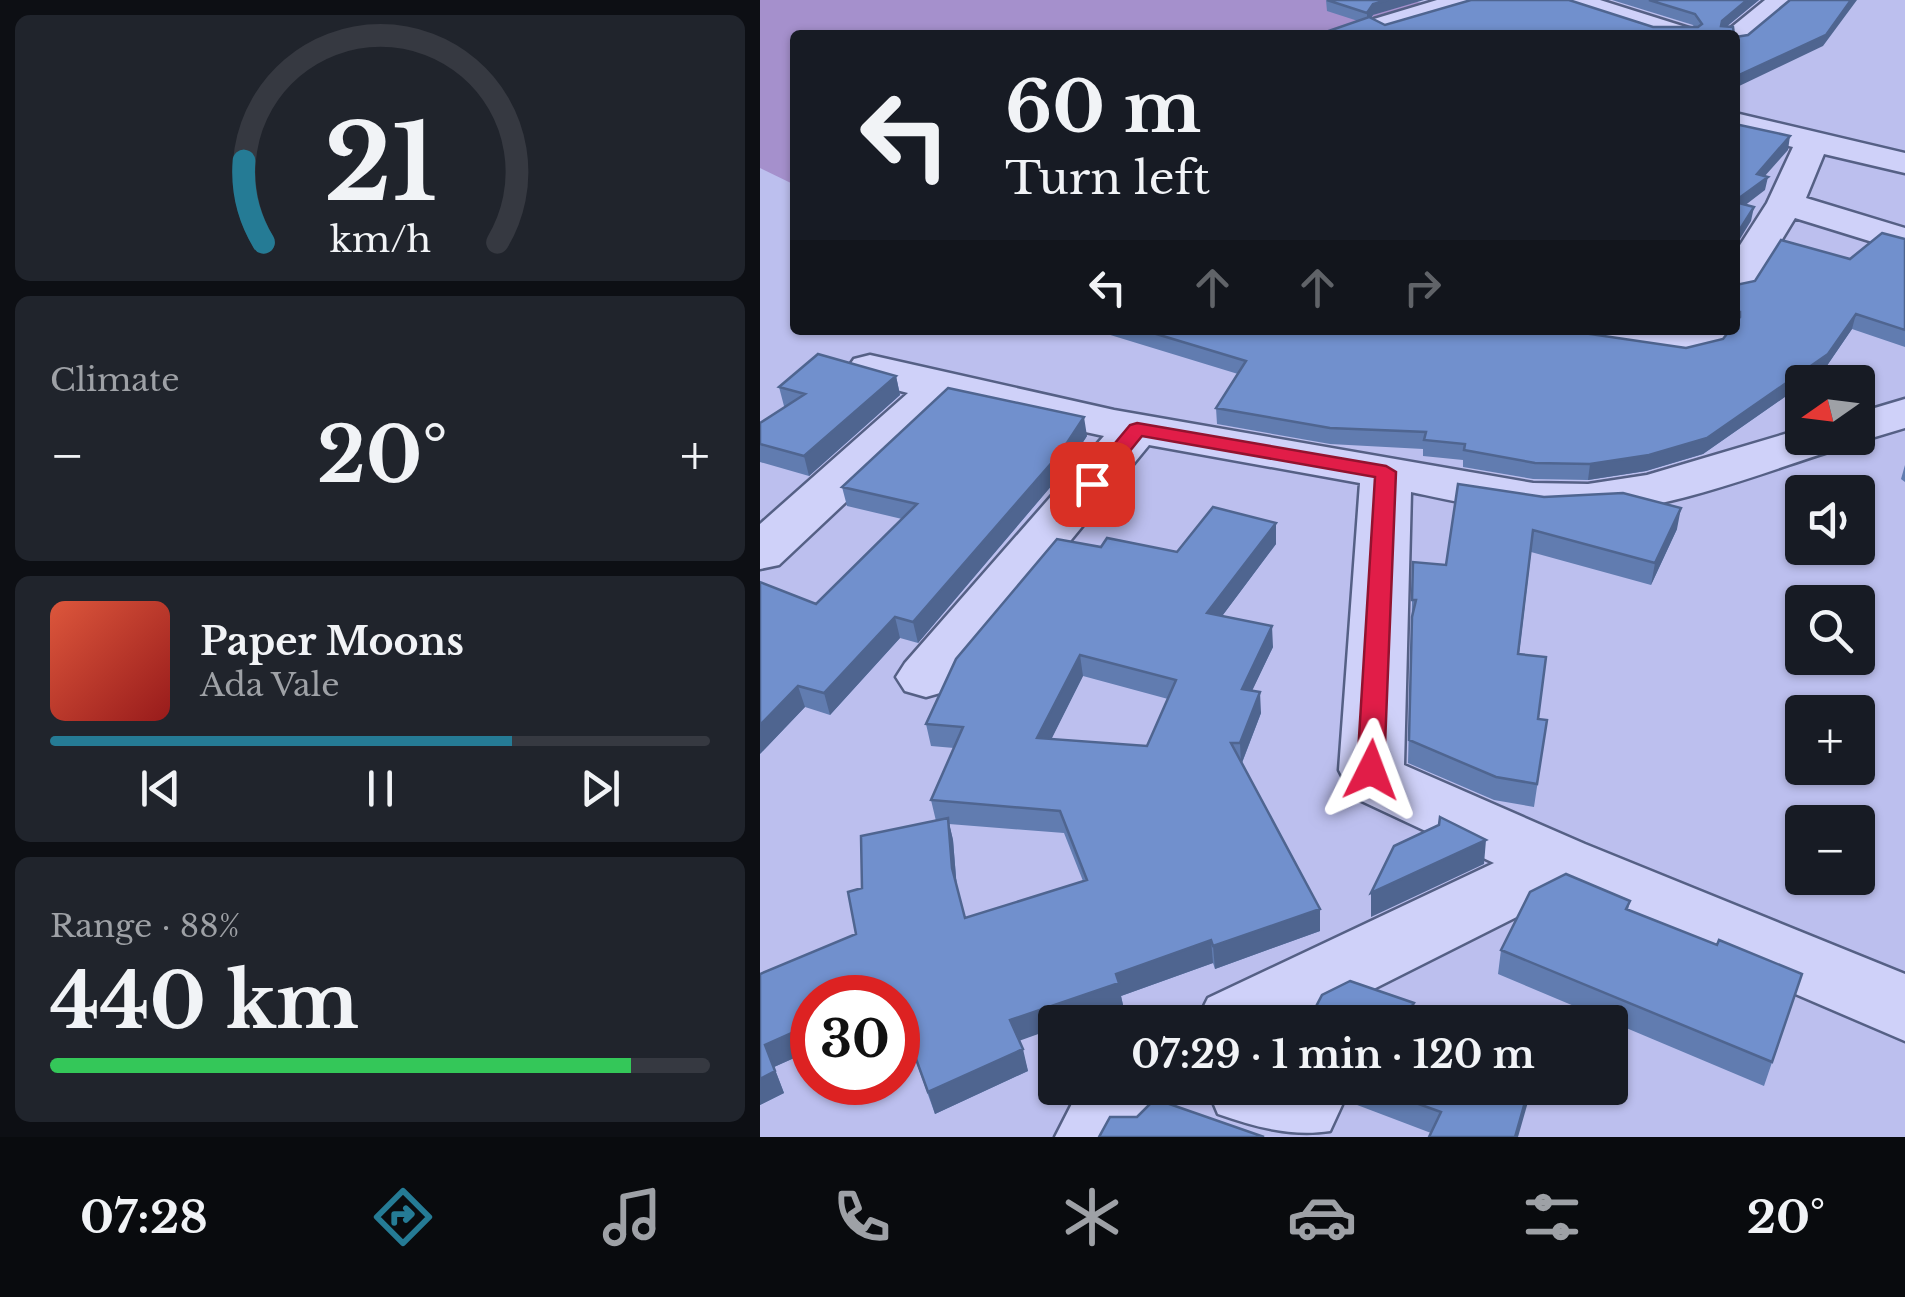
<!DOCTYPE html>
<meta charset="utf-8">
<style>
:root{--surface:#171b24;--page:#20242c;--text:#f1f3f6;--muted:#9ea1a6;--line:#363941;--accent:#257b95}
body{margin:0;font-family:"Libre Baskerville",serif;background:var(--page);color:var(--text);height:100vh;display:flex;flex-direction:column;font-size:38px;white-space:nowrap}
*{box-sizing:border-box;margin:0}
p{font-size:32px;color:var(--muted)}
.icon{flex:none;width:55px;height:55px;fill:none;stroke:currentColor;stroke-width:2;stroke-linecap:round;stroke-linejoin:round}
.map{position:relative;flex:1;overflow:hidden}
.side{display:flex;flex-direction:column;gap:15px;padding:15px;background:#0d0f14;width:760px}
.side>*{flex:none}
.hud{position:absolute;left:30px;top:30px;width:950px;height:305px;border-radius:10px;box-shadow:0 2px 8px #0004;background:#171b24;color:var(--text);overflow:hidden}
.needle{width:65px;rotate:256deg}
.tools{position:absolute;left:1025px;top:365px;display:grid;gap:20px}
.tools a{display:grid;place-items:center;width:90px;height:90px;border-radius:10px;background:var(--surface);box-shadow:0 2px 8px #0004;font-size:50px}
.speed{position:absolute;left:30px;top:975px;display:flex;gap:20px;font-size:50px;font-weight:700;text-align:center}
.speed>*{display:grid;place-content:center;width:130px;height:130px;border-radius:50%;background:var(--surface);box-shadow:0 2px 8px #0004;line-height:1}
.speed .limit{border:15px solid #d22;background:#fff;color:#111}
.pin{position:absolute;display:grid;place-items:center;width:85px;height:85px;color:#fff;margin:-42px;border-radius:20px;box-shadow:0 5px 15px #0006}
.me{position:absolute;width:110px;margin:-55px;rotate:3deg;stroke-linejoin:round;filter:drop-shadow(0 0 8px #0008)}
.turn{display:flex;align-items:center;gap:35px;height:210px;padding:0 50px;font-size:45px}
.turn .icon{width:130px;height:130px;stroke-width:2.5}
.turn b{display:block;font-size:70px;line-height:85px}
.lanes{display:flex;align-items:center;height:95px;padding:0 50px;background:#0003;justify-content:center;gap:50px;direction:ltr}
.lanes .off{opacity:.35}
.big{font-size:75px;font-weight:700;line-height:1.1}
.side .widget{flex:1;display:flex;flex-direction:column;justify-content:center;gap:15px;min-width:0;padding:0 35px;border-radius:15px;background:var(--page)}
.side .dial{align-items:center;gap:0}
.dial svg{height:260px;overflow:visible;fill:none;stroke:var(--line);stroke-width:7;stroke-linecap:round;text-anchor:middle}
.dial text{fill:var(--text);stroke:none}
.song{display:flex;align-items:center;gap:30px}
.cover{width:120px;height:120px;border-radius:15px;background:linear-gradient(135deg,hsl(10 70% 55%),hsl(0 70% 35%))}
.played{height:10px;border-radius:5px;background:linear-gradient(90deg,var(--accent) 70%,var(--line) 70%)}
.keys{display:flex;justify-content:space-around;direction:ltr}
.heat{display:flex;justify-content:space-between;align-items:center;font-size:55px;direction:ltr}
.charge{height:15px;border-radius:8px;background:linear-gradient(90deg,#34c759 88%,var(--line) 0)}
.trip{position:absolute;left:278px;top:1005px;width:590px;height:100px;border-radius:10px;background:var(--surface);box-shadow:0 2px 8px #0004;font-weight:700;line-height:100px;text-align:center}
.tab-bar{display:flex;height:160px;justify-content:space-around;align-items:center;background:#090b0e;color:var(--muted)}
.tab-bar .icon{width:70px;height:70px}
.tab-bar .selected{color:var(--accent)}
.tab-bar b{font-size:45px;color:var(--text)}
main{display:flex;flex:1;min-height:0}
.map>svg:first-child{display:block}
.green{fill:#a590cc}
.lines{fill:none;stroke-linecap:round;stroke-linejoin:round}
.minor-casing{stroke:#556085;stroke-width:5}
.minor{fill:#cfd1f9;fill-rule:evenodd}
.wall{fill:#617cb0;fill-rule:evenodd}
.shaded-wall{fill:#4f6590}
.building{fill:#7190cd;stroke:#4f6590;stroke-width:2.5;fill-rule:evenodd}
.route{fill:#e11d48;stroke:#92132f;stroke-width:2.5}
</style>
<main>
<section class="side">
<div class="widget dial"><svg viewBox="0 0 100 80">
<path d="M14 69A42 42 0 1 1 86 69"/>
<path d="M14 69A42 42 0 0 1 8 44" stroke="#257b95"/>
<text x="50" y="56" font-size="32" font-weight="700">21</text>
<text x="50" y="72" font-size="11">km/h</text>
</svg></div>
<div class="widget"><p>Climate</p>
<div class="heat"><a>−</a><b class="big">20°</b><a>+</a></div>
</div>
<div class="widget">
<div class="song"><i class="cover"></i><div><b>Paper Moons</b><p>Ada Vale</p></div></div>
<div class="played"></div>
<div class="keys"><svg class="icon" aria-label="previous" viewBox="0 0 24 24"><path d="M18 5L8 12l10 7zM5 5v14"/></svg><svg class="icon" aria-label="pause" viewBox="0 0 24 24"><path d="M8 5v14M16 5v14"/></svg><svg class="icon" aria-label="next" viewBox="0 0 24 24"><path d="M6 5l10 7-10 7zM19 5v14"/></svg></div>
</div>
<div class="widget"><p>Range · 88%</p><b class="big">440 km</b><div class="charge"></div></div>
</section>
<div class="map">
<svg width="1145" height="1137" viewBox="0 0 1145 1137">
<rect width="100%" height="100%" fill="#bcbfee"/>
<path class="green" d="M0,0h651l120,35h-736v150l-35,-17z"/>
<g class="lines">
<defs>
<path id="minor" d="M677,0h41l-4,6 -90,27 -14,-8 4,-6z
M800,0h40l92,29 4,6h-43l-89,-29z
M1005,0h30l-50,43 -10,3v-11h-13z
M975,113l170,40v20l-81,-19 -18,44 99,30v24l-110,-34 -46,76 -14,3v-44l32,-50 26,-56 -58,-14z
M784,330h113l27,4 5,-4h45l-17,22 -33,8 -118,-17 -15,-4z
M110,355l244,55 419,73 55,1 59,-9 155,-46v9h56v-25l47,-14v29l-47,14 -12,-3 -6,9c-82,26 -167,61 -254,66 -59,4 -118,-10 -175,-22l-7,273 181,79 320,130v67l-343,-147 -254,128h-112l12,-24 286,-135 -141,-66 -14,-27 21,-287 -211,-38 -202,246 -21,6 -21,-6 -9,-14 9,-14 199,-227 -153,-33 -172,162 -19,4v-45l148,-131 -54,-14 -7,-10 7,-10z
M320,1088h92l-11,26 -20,23h-86z
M447,1088h127l8,17 -12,26c-38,6 -75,-4 -112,-17z"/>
</defs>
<use href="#minor" class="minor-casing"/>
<use href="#minor" class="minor"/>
</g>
<path class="wall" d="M566,0l47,15 -2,3 14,7 309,2 -1,-2 -81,-25h147l-33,27 -409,8 41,-14 -31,-10z
M1145,239v108l-53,-18 -28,41 -18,12h-4v3l-99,69 -57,17 -58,9 -55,-1 -70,-12v-7l-40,-4v-7l-93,-5 -113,-20 -1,-16 22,-34 -144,-44h469l123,18 37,-9 12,-9v-60l1,15 114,-26z
M136,376l4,19 -91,81 -49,-14v-39l26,-17h-2l-5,-19z
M327,436l-23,35 -146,172 -18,-5 -70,77 -25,-8 -45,47 56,-150 86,-85 -55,-13 -5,-19z
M1145,465v17l-4,-3z
M698,484l219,45 -26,56 -120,-33 -12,102 19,65 9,1 -13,87 -40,-7 -86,-37 5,-201 33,3z
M516,523v21l-54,72 51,31 -21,43 9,23 -19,50 78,146v22l-105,38 -2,-6 -92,33 2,9 -104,35 9,31 -93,43 -37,-102v-14h-86v52l-38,17 10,26 -24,12v-131l96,-40 6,-46 74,-67 -5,-21 23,-52 -23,-2 -5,-22 175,-177 76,5zM323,676l85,23 -21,47 -96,-7zM189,824l115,9 19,48 -118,37 -8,-29 -4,-49z
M870,901l-2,9 89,35 85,29 -38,112 -266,-112 3,-24z
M576,1088h196l-101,45 -87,-33z"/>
<path class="shaded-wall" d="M628,0h36l-51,15 -6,9v-11l6,-9z
M987,0h12l-39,32 2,-11z
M1091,0h6l-34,46 -88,42v-11z
M1030,136l-2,14 -32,36 12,-9 -3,13 -30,23v-12z
M994,207l-3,14 -16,26v-10z
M1096,314l-4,15 -28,41 -18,12h-4v3l-99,69 -57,17 -58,9 2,-16z
M136,376l4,19 -91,81 -5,-20z
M324,417l3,19 -23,35 -146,172 -5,-21z
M921,508l-4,21 -26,56 4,-22z
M516,523v21l-68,91 -1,-22z
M135,617l5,21 -70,77 -6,-22z
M512,626l1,21 -30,63 -1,-21z
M320,655l3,21 -42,84 -4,-22z
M38,686l7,21 -45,47v-29z
M500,692l1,21 -20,52 -1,-22z
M188,818l5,22 4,50 -5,-22z
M726,840l-2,24 -113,53v-24z
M560,909v22l-105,38 -2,-23z
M451,940l2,23 -92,33 2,9 -52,17h-16v6l-39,14 -6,-22 106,-46z
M130,990l3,8h-21z
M52,1024v26l-38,17 10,26 -24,12v-26l5,-34z
M263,1049l5,22 -93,43 -7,-22z
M769,1088h3l-14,49h-3z"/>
<path class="building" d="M567,0h61l-15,4 -6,9z
M711,0h98l84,27h45l4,-3 -7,-10 -46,-14h98l-25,21 -1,5 12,1 1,8h-417l52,-18 16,8z
M1030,0h61l-25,35 -91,42v-40l13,-2z
M975,124l55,12 -33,38 11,3 -33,24z
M975,202l19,5 -19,30z
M1122,233l23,6v91l-49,-16 -28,40 -121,84 -58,17 -59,9 -55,-1 -71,-13 1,-6 -41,-4 2,-8 -96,-4 -114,-20 30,-47 -103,-31h420l123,18 37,-9 7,-9h5v-7l5,-6v-5h-5v-42l1,15 19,-4 26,-41 69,19z
M58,354l78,22 -92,80 -44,-12v-21l45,-29 -26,-7z
M188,388l136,29 -23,35 -148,170 -18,-5 -71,76 -26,-7 -38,39v-143l56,22 101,-100 -75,-17z
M698,484l86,13 79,-4 58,15 -26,55 -122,-33 -15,124 28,3 -8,62 9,1 -10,64 -41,-7 -87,-37 3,-123 4,-17h-4l1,-38 33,3z
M453,507l63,16 -69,90 65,13 -30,63 18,3 -20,51h-9l89,166 -107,37 -2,-6 -95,34 3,9 -109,37 13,29 -95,43 -30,-83v-11h-5l-3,-8 -18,8h-60v26l-47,21 10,26 -15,8v-105l96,-40 -8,-42 14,-4 -1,-52 87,-18 4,50 13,50 122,-38 -27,-69 -129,-11 32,-73 -37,-3 30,-65 101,-120 44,8 6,-9 70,14zM320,655l96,25 -29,66 -110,-8z
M680,817l46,23 -115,53 23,-47 45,-21z
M806,874l64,27 -4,8 91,36 2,-5 83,34 -30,88 -271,-112 29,-58z
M590,981l64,22 -2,3 53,16h-157l14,-27z
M614,1088h155l-14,49h-86l12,-25z
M395,1099l109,38h-165l11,-20h27z"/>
<path class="route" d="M377,423l249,43 10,6 -12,298 -4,7h-19l-4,-7 18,-293 -233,-41 -42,52h-15l-3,-4 3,-5 45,-54z"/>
</svg>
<div class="tools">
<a><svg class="needle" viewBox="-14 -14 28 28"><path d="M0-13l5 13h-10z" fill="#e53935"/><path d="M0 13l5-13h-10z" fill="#9ea1a6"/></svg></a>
<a><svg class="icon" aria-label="sound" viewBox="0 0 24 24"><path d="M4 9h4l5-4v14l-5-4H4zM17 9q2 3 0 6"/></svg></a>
<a><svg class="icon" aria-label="search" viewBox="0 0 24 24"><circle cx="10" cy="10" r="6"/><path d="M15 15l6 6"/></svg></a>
<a>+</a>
<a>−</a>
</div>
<div class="speed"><div class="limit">30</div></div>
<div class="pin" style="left:332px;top:484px;background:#d93025"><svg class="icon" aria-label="arrive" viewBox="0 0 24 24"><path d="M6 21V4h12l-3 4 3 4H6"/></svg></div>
<svg class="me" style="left:611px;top:770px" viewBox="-20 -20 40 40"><path d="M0-17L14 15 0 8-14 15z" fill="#e11d48" stroke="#fff" stroke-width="4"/></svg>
<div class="trip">07:29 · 1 min · 120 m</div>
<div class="hud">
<div class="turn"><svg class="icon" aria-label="left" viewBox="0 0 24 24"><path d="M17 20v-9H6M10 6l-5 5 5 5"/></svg><div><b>60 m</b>Turn left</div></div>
<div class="lanes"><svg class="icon" aria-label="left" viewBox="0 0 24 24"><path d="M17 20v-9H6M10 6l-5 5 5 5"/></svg><svg class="icon off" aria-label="ahead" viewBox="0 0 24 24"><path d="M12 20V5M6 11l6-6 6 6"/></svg><svg class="icon off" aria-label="ahead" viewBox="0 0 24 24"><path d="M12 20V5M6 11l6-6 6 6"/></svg><svg class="icon off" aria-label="right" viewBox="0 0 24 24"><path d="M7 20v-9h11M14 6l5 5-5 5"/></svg></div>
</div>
</div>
</main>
<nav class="tab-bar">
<b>07:28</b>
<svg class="icon selected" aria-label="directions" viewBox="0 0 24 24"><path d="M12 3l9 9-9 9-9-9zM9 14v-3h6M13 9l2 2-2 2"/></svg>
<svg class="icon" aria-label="music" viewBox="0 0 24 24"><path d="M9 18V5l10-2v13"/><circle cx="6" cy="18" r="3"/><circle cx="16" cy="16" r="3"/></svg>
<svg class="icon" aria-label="phone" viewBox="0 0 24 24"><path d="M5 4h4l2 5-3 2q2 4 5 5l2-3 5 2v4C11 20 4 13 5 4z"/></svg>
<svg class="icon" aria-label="climate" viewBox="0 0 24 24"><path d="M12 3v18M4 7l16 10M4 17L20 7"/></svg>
<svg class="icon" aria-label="car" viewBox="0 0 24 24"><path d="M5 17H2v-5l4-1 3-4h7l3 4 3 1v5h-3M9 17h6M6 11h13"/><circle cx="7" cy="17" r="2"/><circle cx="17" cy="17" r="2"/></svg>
<svg class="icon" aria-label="filters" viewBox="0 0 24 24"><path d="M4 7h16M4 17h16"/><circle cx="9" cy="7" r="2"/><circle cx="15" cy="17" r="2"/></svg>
<b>20°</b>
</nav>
